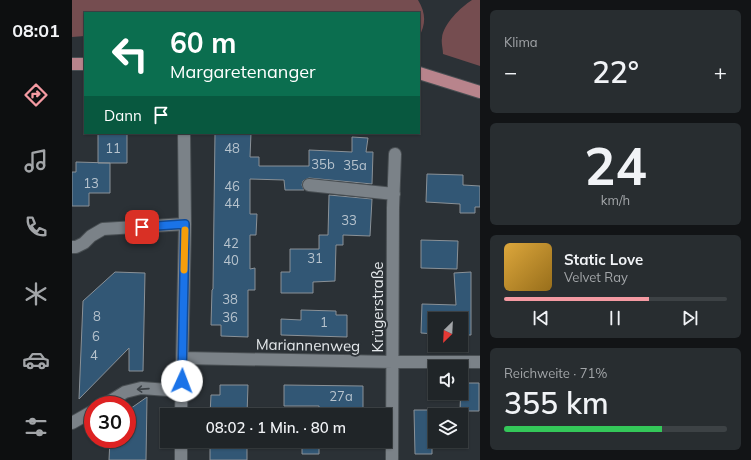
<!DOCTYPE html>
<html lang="de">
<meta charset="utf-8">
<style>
:root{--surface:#202528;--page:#282d30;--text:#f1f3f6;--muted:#a2a5a8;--line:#3d4245;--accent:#f49aa2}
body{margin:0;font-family:Mulish,sans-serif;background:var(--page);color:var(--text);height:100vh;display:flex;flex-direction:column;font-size:15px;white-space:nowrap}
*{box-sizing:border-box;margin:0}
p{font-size:13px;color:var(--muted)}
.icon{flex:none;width:22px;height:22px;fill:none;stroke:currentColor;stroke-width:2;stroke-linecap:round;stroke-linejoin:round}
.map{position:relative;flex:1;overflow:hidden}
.drawer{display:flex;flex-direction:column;gap:10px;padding:10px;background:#121416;width:271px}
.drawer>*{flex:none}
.top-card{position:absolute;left:12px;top:12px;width:336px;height:122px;border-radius:0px;box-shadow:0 1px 3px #0004,0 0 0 1px var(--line);background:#0b6e4f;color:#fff;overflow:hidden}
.needle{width:26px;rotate:204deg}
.tools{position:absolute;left:356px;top:312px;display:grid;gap:8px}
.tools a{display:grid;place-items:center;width:40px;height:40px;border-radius:0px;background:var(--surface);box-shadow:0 1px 3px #0004,0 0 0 1px var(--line);font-size:20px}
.speed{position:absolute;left:12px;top:396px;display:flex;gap:8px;font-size:20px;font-weight:700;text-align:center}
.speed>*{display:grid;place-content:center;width:52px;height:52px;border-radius:50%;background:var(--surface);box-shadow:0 1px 3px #0004,0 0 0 1px var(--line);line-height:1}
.speed .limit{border:6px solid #d22;background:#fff;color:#111}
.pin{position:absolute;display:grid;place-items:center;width:34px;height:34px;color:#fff;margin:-17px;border-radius:8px;box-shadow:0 2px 6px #0006}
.me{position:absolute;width:44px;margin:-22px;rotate:2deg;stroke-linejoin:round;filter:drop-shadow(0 0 3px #0008)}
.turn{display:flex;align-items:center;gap:14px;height:84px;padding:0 20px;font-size:18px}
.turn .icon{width:52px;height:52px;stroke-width:2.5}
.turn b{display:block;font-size:28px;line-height:34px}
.then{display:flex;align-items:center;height:38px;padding:0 20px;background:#0003;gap:8px;font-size:15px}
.big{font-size:30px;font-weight:600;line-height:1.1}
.drawer .widget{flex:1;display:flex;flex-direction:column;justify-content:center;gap:6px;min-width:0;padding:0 14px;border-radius:6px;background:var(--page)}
.drawer .dial{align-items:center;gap:0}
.dial b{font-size:52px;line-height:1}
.song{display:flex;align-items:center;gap:12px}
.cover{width:48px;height:48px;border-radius:6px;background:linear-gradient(135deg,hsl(40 70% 55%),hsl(40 70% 35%))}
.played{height:4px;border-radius:2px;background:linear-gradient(90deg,var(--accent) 65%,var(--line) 65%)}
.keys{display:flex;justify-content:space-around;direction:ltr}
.heat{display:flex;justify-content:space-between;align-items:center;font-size:22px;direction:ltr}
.charge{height:6px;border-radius:3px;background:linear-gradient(90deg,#34c759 71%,var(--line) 0)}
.trip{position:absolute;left:88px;top:408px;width:232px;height:40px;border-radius:0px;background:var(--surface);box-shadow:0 1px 3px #0004,0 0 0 1px var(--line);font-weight:600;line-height:40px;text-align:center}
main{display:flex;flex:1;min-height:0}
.tab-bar{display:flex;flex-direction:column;width:72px;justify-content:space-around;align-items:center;background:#0d0f10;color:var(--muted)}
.tab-bar .icon{width:28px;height:28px}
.tab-bar .active{color:var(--accent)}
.tab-bar b{font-size:18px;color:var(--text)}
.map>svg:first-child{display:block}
.green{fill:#754d50}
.building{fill:#325775;stroke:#8a9197}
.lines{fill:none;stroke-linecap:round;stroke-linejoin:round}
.minor-casing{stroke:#494f53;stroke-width:14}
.major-casing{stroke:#494f53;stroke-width:14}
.minor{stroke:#7b8288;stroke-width:12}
.major{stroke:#b8848c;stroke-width:12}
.oneway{stroke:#3b4146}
.route-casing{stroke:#114b97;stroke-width:10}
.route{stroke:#1a73e8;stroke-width:7}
.slow{stroke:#f59e0b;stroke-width:7}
.labels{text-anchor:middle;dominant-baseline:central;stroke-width:4;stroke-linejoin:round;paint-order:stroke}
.number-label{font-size:13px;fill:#b8c4ce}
.street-label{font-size:15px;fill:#e4e8eb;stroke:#2b3136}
</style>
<main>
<nav class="tab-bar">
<b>08:01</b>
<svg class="icon active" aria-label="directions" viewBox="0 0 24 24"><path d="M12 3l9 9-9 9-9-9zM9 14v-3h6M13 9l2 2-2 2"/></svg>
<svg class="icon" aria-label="music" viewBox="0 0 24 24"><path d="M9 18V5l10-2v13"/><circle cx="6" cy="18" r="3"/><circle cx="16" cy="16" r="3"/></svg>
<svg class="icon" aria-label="phone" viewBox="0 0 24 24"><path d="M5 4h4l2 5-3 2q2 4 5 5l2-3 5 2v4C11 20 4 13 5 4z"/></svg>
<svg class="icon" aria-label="climate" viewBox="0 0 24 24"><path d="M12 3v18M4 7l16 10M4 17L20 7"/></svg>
<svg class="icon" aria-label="car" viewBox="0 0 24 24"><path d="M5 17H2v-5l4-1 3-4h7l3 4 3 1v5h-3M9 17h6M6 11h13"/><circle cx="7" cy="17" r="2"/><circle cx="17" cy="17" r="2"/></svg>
<svg class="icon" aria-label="filters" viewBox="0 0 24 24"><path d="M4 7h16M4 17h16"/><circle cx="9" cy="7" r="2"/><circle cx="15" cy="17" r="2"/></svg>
</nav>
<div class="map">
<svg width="408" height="460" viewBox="0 0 408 460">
<rect width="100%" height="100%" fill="#2b3136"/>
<path class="green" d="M0,0h346c8,13 8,24 1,37v-24h-334v23l-13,1z
M400,0h8v66l-37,-12c0,-5 -2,-11 -1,-16 1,-14 19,-31 30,-38z"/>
<path class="building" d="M26,133h29v30h-29z
M143,133h36l-1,24h9v9h50v-16l43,2v-15l16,1 -2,14h7l-1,32 -63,-6 -6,3 -1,4 2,5h-19l-1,-10 -34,-1v35h7l-1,21h-6v34l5,-1v22h-7v47l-27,-1v-11h-10l1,-35 1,-1z
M4,162l34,1v30h-21v13h-17v-34h4z
M355,174l36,1v10l17,1v21h-5v6h-15v-9l-34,-2z
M257,195l43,4 -2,37 -27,-1v10h-7l-1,36 -22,1v11h-32v-21h9v-23h29v-14h9z
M82,215v3l-16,1v-3z
M83,233v6l-15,2 -1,-7z
M349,240l37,1 -1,28 -36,-1z
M43,272l30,1 -2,98h-14v-23l-50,51 4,-98z
M399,272v63h-10v-16h-26v15l-14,-1 1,-29 34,1 -2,-32z
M229,310l35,1v4h11v22l-66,-2v-16l20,1z
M389,383h18v28h-19z
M148,385h28l-1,30h-37l1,-20h9z
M212,385l79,1v29h-44v-9h-35z
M75,397l-1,63h-37l1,-21h17v-28z
M342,410h21v28l-3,-1v17h-17z
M138,441h37v19h-37z
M230,441h17v13h-17z
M247,441h44v3h-44z"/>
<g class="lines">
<defs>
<path id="minor" d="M237,185l85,9
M0,247h4l8,-4 7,-7 12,-7 82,-5
M111,358l210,4h87
M32,405l21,-13 16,-4 41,3
M109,415l4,-191 -1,-91
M0,423l21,-12
M109,460v-19
M320,460l1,-252 2,-54"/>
<path id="major" d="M0,64h13
M347,73l61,19"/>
</defs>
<use href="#minor" class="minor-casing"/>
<use href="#major" class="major-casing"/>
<use href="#minor" class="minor"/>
<use href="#major" class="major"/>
</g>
<defs><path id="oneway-shaft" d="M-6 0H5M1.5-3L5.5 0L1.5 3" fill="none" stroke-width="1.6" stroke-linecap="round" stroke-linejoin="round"/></defs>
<use class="oneway" href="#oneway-shaft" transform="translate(71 389) rotate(176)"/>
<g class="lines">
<defs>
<path id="route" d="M70,227l43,-3 -3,157"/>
</defs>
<use href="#route" class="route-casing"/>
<use href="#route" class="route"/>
<path class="slow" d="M112,270l1,-40"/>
</g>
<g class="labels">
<g class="number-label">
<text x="41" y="148">11</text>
<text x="160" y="148">48</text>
<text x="251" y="164">35b</text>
<text x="283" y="165">35a</text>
<text x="19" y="183">13</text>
<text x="160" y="186">46</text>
<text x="160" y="203">44</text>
<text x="277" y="220">33</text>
<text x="159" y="243">42</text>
<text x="243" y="258">31</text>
<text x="159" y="260">40</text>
<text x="158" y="299">38</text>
<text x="25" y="316">8</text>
<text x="158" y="317">36</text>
<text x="252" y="322">1</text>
<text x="24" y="336">6</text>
<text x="22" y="355">4</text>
<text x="269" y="396">27a</text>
</g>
<g class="street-label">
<text transform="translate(305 307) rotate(-90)">Krügerstraße</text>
<text transform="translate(236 345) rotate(1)">Mariannenweg</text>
</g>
</g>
</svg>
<div class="tools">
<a><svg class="needle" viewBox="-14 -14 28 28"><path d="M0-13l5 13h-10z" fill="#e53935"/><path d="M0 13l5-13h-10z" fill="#a2a5a8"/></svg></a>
<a><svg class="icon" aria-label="sound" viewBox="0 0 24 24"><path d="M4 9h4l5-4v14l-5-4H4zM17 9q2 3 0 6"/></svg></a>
<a><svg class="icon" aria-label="layers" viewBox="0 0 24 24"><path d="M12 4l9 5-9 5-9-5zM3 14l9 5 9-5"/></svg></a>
</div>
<div class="speed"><div class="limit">30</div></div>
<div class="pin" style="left:70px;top:227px;background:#d93025"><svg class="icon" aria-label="arrive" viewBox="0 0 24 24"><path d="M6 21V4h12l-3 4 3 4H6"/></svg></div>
<svg class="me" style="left:110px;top:381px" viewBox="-20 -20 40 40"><circle r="19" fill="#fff"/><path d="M0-13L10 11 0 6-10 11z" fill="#1a73e8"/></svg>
<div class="trip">08:02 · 1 Min. · 80 m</div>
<div class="top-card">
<div class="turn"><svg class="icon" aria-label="left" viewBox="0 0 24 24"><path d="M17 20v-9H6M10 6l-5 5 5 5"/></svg><div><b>60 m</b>Margaretenanger</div></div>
<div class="then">Dann<svg class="icon" aria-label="arrive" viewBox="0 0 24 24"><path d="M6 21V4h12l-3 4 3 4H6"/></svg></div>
</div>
</div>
<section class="drawer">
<div class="widget"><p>Klima</p>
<div class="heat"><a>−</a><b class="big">22°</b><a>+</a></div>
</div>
<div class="widget dial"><b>24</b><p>km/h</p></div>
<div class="widget">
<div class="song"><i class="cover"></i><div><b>Static Love</b><p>Velvet Ray</p></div></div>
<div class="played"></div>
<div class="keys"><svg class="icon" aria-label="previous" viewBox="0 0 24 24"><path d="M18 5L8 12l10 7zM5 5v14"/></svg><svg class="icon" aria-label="pause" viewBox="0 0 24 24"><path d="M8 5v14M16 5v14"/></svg><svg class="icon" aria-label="next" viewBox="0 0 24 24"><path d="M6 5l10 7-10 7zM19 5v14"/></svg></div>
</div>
<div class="widget"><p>Reichweite · 71%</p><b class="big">355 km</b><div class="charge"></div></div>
</section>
</main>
